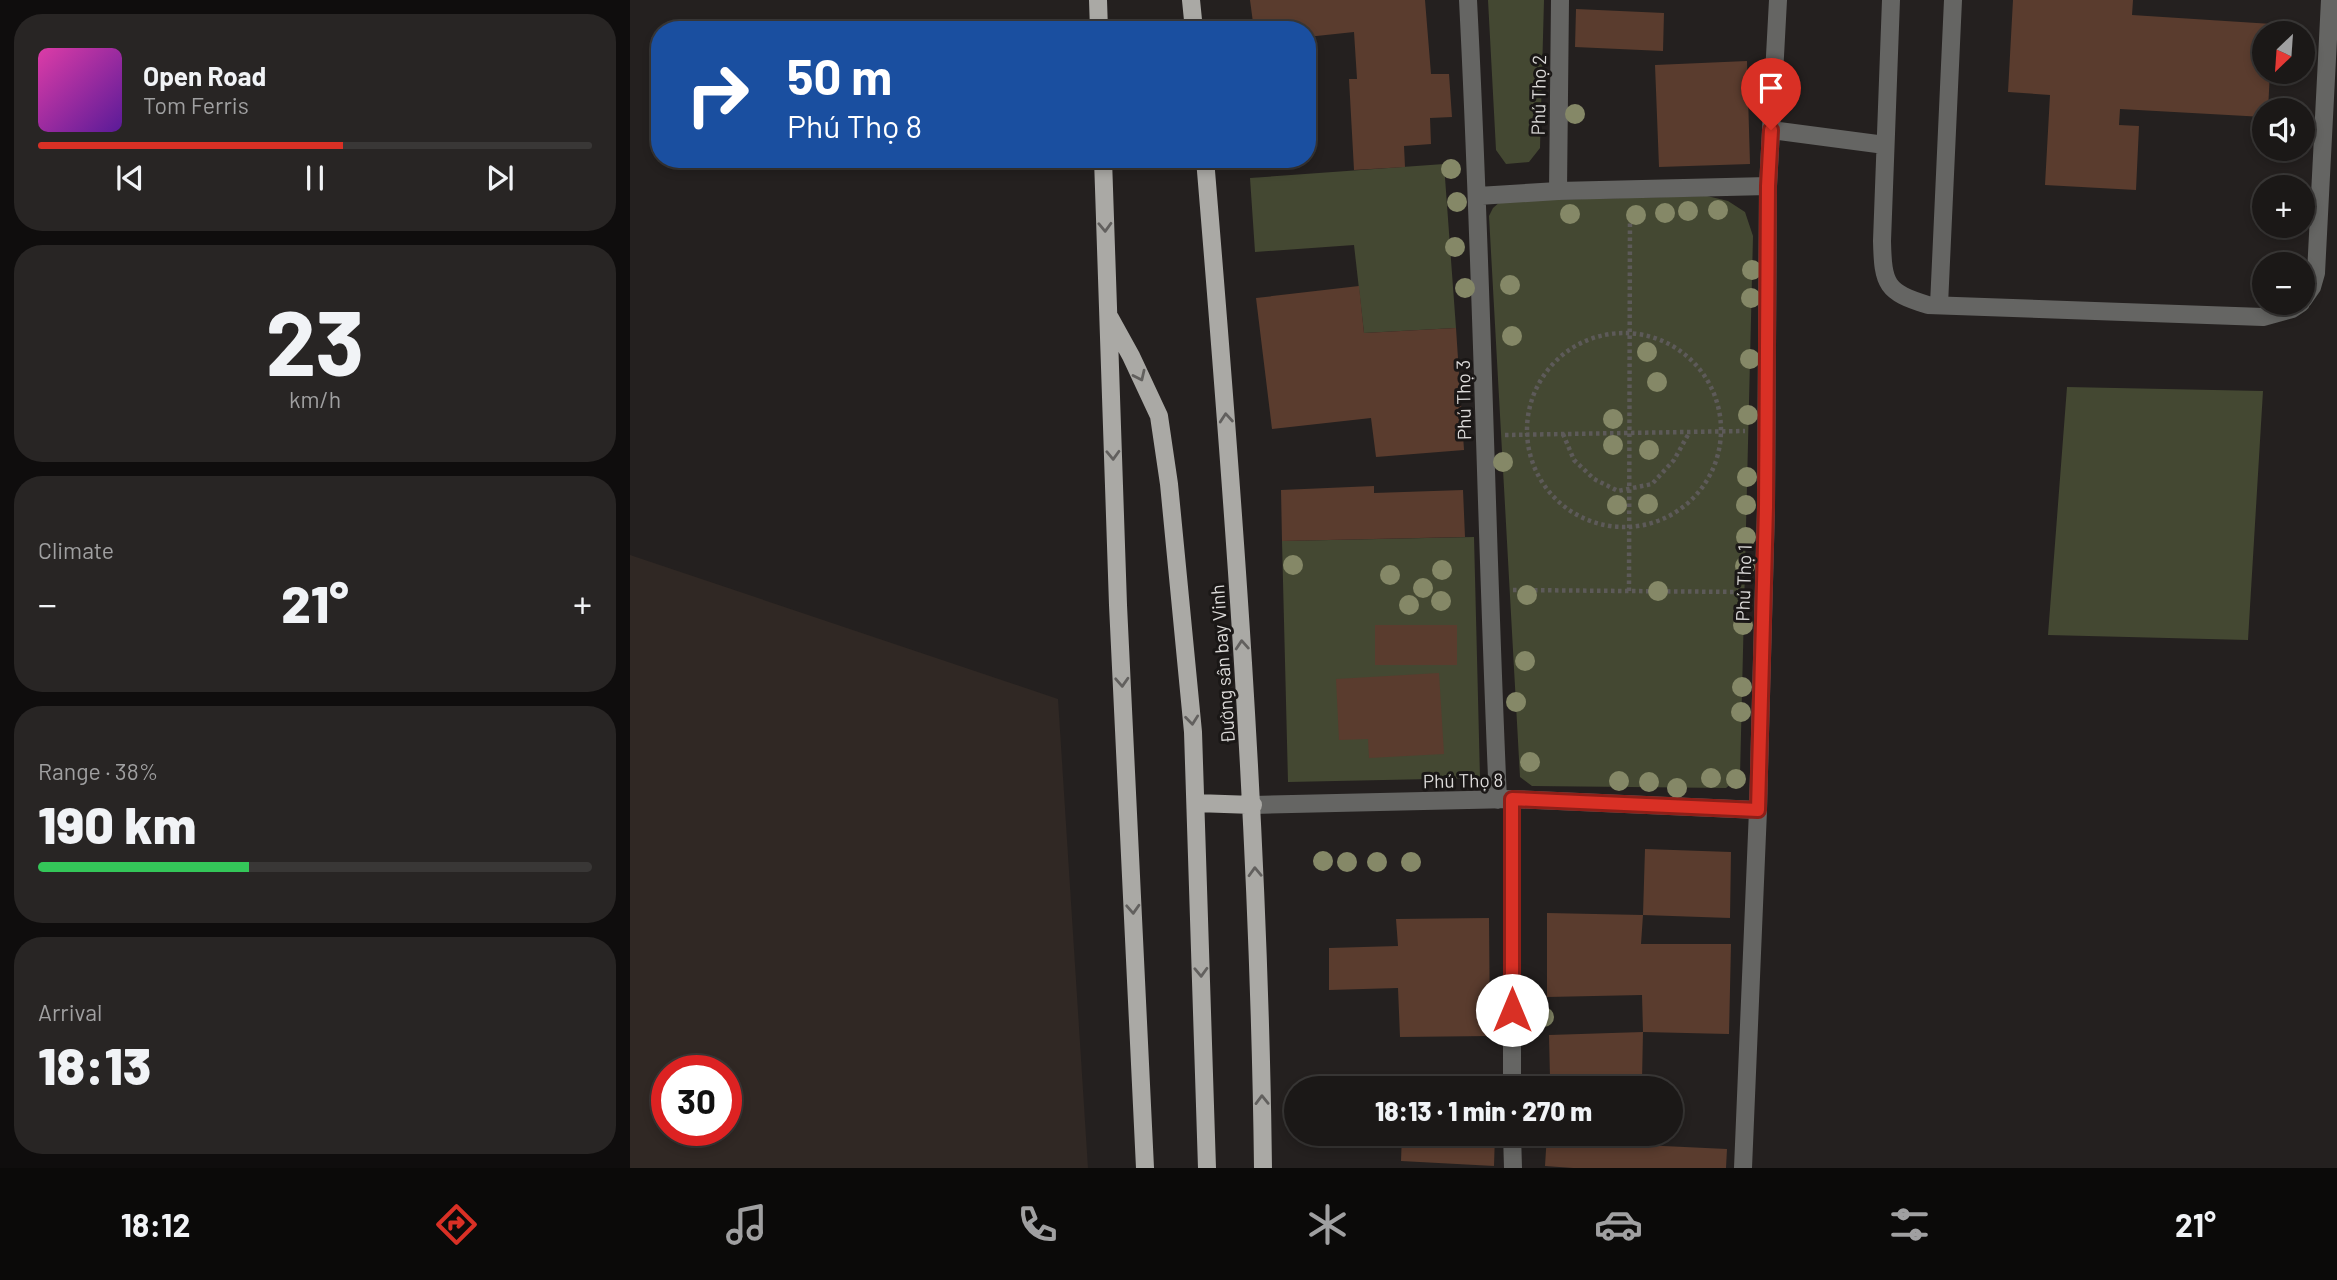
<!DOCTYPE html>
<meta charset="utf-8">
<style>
:root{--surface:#1b1817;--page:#282524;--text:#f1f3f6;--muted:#a0a0a1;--line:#393736;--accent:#d93025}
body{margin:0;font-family:Barlow,sans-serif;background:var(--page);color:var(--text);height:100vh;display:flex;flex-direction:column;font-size:26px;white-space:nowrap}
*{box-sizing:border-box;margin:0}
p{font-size:23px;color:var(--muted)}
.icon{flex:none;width:38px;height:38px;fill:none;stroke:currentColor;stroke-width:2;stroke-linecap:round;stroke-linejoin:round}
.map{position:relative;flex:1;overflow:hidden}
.drawer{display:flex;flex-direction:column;gap:14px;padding:14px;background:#0f0d0d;width:630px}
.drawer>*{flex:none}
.top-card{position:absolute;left:21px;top:21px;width:665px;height:147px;border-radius:28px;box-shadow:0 4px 10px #0003,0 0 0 2px var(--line);background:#1a4fa0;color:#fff;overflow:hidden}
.needle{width:46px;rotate:205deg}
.controls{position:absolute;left:1622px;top:21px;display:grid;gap:14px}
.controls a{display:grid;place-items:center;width:63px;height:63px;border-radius:50%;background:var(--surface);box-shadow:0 4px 10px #0003,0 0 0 2px var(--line);font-size:35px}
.speed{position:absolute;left:21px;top:1055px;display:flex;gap:14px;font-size:35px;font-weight:700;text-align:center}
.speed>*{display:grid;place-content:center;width:91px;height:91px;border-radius:50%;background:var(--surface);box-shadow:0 4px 10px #0003,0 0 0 2px var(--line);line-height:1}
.speed .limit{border:10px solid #d22;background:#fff;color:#111}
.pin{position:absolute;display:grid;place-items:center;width:60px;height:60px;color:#fff;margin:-72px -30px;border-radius:50% 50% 50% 0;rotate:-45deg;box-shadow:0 0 7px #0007}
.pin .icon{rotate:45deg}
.me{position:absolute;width:77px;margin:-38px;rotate:0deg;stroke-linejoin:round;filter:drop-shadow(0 0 5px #0008)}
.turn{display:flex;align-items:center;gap:24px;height:147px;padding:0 21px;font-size:32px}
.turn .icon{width:91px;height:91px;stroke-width:2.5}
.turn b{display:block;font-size:49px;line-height:60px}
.big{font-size:52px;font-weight:800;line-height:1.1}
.drawer .card{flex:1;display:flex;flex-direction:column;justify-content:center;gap:10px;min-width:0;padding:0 24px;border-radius:28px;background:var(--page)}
.drawer .dial{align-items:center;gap:0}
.dial b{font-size:91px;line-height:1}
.song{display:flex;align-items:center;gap:21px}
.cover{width:84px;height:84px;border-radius:10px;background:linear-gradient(135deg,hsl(320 70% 55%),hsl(270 70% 35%))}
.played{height:7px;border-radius:4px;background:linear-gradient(90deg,var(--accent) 55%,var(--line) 55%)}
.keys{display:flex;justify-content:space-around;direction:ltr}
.heat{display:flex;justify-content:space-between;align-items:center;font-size:38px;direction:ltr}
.charge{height:10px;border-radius:5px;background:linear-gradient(90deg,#34c759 38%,var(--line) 0)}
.trip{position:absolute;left:654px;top:1076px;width:399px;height:70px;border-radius:35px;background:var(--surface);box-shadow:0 4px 10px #0003,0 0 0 2px var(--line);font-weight:800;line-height:70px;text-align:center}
.dock{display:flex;height:112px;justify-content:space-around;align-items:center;background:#0b0a09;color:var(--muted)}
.dock .icon{width:49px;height:49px}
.dock .current{color:var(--accent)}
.dock b{font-size:32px;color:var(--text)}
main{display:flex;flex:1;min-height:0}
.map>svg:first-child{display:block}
.built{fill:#302824;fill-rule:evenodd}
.green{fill:#444832}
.building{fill:#5a3c2e}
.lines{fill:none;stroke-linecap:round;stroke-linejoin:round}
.path{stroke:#5d5a59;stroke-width:4.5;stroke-dasharray:3.5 3.5;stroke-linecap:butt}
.minor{stroke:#656563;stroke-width:18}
.major{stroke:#aaa9a5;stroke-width:18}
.tree{fill:#858867}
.oneway{stroke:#62605e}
.route-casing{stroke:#8d1f18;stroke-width:18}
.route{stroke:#d93025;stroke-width:12}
.labels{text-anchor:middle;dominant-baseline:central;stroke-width:6;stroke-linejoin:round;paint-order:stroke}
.street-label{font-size:19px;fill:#dcdad9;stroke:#1a1716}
</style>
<main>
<section class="drawer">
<div class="card">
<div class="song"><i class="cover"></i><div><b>Open Road</b><p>Tom Ferris</p></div></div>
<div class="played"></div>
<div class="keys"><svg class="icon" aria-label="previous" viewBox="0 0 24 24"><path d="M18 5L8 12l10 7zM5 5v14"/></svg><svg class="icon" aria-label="pause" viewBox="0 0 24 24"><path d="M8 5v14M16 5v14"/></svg><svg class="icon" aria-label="next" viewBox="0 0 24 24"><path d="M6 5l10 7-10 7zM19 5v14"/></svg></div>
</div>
<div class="card dial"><b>23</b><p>km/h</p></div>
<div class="card"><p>Climate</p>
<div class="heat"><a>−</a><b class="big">21°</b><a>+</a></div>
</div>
<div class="card"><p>Range · 38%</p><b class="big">190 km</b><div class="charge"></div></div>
<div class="card"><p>Arrival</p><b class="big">18:13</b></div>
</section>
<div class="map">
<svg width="1707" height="1168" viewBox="0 0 1707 1168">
<rect width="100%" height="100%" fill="#24201f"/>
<path class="built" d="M0,555l428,144 30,469h-458zM37,1071h59v59h-59z"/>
<path class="green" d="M858,0h56l-4,148 -11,14 -23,2 -10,-14z
M814,164l12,164 -92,5 -10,-88 -99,7 -5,-74z
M1077,196l21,5 17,11 8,24 -13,540 -14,12 -194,-2 -12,-9 -31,-561 4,-8 8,-7z
M1437,387l196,4 -15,249 -200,-5z
M844,537l6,241 -192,4 -6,-241z"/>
<path class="building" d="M620,0h175l6,74h18l3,43 -22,1 1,26 -27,2 1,21 -51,3 -5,-91h8l-3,-47 -47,5v-7h-53z
M1383,0h120l-1,15 140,9v9h-8v39h6l-2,38h-4v7l-144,-8 -1,16 20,1 -3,64 -91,-5 5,-90 -42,-3z
M946,9l88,4 -1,38 -88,-4z
M1117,61l3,103 -91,3 -4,-102z
M729,286l5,47 92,-5 8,122 -88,7 -5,-39 -99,11 -16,-131z
M744,486v7l89,-3 2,47 -183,4 -1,-51z
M745,625h82v40h-82z
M809,673l5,81 -75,4 -1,-19 -29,1 -3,-61z
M1015,849l86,3 -1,66 -87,-3z
M917,913l96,2 -2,29h90l-2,90 -86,-2 -1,-37 -95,2z
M859,918l1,118 -90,1 -2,-49 -69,2v-42l69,-2 -2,-27z
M1013,1032l-1,48 -92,-2 -1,-43z
M772,1134h93l-1,32 -93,-5z
M917,1134h96l-1,11 85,4 -1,19h-153l-28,-2z"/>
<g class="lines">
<path class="path" d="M897 430a97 97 0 1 1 194 0a97 97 0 1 1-194 0Z
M933,434l11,26 20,19 24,12 34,-7 22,-24 15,-27
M875,435l240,-4
M883,590l229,2
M999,591l1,-380"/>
<path class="minor" d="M838,0c14,266 18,533 30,800
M1261,0l-9,241c1,44 4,51 46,64l335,12 29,-8 9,-6
M1141,130l114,15
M928,191l2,-191
M848,196l80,-5 210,-5
M1673,300l9,-13 4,-14 14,-273
M1309,305l14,-305
M882,799v289
M623,805l259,-6 246,11
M882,1134l1,34
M1113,1168l15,-358 8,-303 2,-321 10,-186"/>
<path class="major" d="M468,0l1,30
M561,0l3,30
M473,159l15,446 27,563
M575,159c28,336 54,672 58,1009
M480,318l21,38 28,60 10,68 24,248 14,436
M566,803l57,2"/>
</g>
<g class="tree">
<circle cx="945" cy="114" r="10"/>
<circle cx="821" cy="169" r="10"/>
<circle cx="827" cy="202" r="10"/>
<circle cx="1088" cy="210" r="10"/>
<circle cx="1058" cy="211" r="10"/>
<circle cx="1035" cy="213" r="10"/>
<circle cx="940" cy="214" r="10"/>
<circle cx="1006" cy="215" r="10"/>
<circle cx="825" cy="247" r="10"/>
<circle cx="1122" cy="270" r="10"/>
<circle cx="880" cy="285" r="10"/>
<circle cx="835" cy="288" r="10"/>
<circle cx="1121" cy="298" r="10"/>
<circle cx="882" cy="336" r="10"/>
<circle cx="1017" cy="352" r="10"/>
<circle cx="1120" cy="359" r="10"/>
<circle cx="1027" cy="382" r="10"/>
<circle cx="1118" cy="415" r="10"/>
<circle cx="983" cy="419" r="10"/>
<circle cx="983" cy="445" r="10"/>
<circle cx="1019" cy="450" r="10"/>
<circle cx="873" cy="462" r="10"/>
<circle cx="1117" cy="477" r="10"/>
<circle cx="1018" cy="504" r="10"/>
<circle cx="987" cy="505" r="10"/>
<circle cx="1116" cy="505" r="10"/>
<circle cx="1116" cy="537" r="10"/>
<circle cx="663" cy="565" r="10"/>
<circle cx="1115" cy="566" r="10"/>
<circle cx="812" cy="570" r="10"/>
<circle cx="760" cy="575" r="10"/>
<circle cx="793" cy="588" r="10"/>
<circle cx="1028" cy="591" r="10"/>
<circle cx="897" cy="595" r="10"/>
<circle cx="811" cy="601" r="10"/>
<circle cx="779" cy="605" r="10"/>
<circle cx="1113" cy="625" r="10"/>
<circle cx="895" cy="661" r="10"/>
<circle cx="1112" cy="687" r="10"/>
<circle cx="886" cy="702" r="10"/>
<circle cx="1111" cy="712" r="10"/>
<circle cx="900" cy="762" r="10"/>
<circle cx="1081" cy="778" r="10"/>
<circle cx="1106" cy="779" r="10"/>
<circle cx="989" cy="781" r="10"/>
<circle cx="1019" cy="782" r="10"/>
<circle cx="1047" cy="788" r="10"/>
<circle cx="693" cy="861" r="10"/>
<circle cx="717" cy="862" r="10"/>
<circle cx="747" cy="862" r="10"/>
<circle cx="781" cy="862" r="10"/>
<circle cx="914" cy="1017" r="10"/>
</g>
<defs><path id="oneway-chevron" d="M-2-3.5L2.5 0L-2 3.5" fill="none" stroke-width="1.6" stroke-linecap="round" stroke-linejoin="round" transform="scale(1.75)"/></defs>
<g class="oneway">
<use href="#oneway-chevron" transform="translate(475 227) rotate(88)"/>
<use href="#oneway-chevron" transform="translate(510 376) rotate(65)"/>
<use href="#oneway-chevron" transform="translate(596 418) rotate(-95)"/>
<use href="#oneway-chevron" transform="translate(483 455) rotate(88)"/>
<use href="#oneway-chevron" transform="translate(612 645) rotate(-94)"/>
<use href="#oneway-chevron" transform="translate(492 682) rotate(87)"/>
<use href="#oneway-chevron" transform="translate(562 720) rotate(84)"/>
<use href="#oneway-chevron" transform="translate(625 872) rotate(-92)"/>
<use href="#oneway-chevron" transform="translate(503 909) rotate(87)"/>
<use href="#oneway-chevron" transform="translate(571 972) rotate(88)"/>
<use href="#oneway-chevron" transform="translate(632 1100) rotate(-91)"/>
</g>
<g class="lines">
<defs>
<path id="route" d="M882,1010v-211l246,11 8,-303 2,-321 3,-56"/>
</defs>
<use href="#route" class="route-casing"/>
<use href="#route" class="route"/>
</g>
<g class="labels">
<g class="street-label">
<text transform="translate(908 95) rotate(-89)">Phú Thọ 2</text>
<text transform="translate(833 400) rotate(-91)">Phú Thọ 3</text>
<text transform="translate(1113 583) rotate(-88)">Phú Thọ 1</text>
<text transform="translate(592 664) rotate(-94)">Đường sân bay Vinh</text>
<text transform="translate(833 780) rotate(-1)">Phú Thọ 8</text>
</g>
</g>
</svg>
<div class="controls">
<a><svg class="needle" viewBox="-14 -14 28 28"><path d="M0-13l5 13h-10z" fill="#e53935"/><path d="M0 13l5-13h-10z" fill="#a0a0a1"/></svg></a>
<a><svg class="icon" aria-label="sound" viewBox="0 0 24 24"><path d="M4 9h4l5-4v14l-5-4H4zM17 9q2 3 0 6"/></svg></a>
<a>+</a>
<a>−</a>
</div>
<div class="speed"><div class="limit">30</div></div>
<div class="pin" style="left:1141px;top:130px;background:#d93025"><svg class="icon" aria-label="arrive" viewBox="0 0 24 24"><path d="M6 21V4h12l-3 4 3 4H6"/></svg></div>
<svg class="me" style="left:882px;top:1010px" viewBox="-20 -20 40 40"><circle r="19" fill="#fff"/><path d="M0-13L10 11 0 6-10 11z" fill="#d93025"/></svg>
<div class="trip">18:13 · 1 min · 270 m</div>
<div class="top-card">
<div class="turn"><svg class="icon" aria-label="right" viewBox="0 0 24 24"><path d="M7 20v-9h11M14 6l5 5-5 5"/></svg><div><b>50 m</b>Phú Thọ 8</div></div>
</div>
</div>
</main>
<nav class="dock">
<b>18:12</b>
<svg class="icon current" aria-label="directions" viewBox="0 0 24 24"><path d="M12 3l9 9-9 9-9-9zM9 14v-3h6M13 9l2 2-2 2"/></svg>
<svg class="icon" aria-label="music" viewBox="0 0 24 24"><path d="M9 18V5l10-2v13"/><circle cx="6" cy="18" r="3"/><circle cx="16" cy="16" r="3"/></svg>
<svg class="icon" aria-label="phone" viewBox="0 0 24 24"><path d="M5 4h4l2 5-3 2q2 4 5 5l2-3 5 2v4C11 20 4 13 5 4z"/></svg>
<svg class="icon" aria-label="climate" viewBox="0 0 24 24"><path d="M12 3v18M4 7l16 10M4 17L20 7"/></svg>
<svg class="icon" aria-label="car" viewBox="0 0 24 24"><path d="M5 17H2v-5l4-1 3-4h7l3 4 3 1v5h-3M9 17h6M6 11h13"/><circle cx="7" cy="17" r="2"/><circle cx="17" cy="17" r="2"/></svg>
<svg class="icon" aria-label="filters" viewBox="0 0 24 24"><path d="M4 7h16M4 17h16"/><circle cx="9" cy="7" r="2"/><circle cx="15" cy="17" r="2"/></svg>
<b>21°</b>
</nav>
